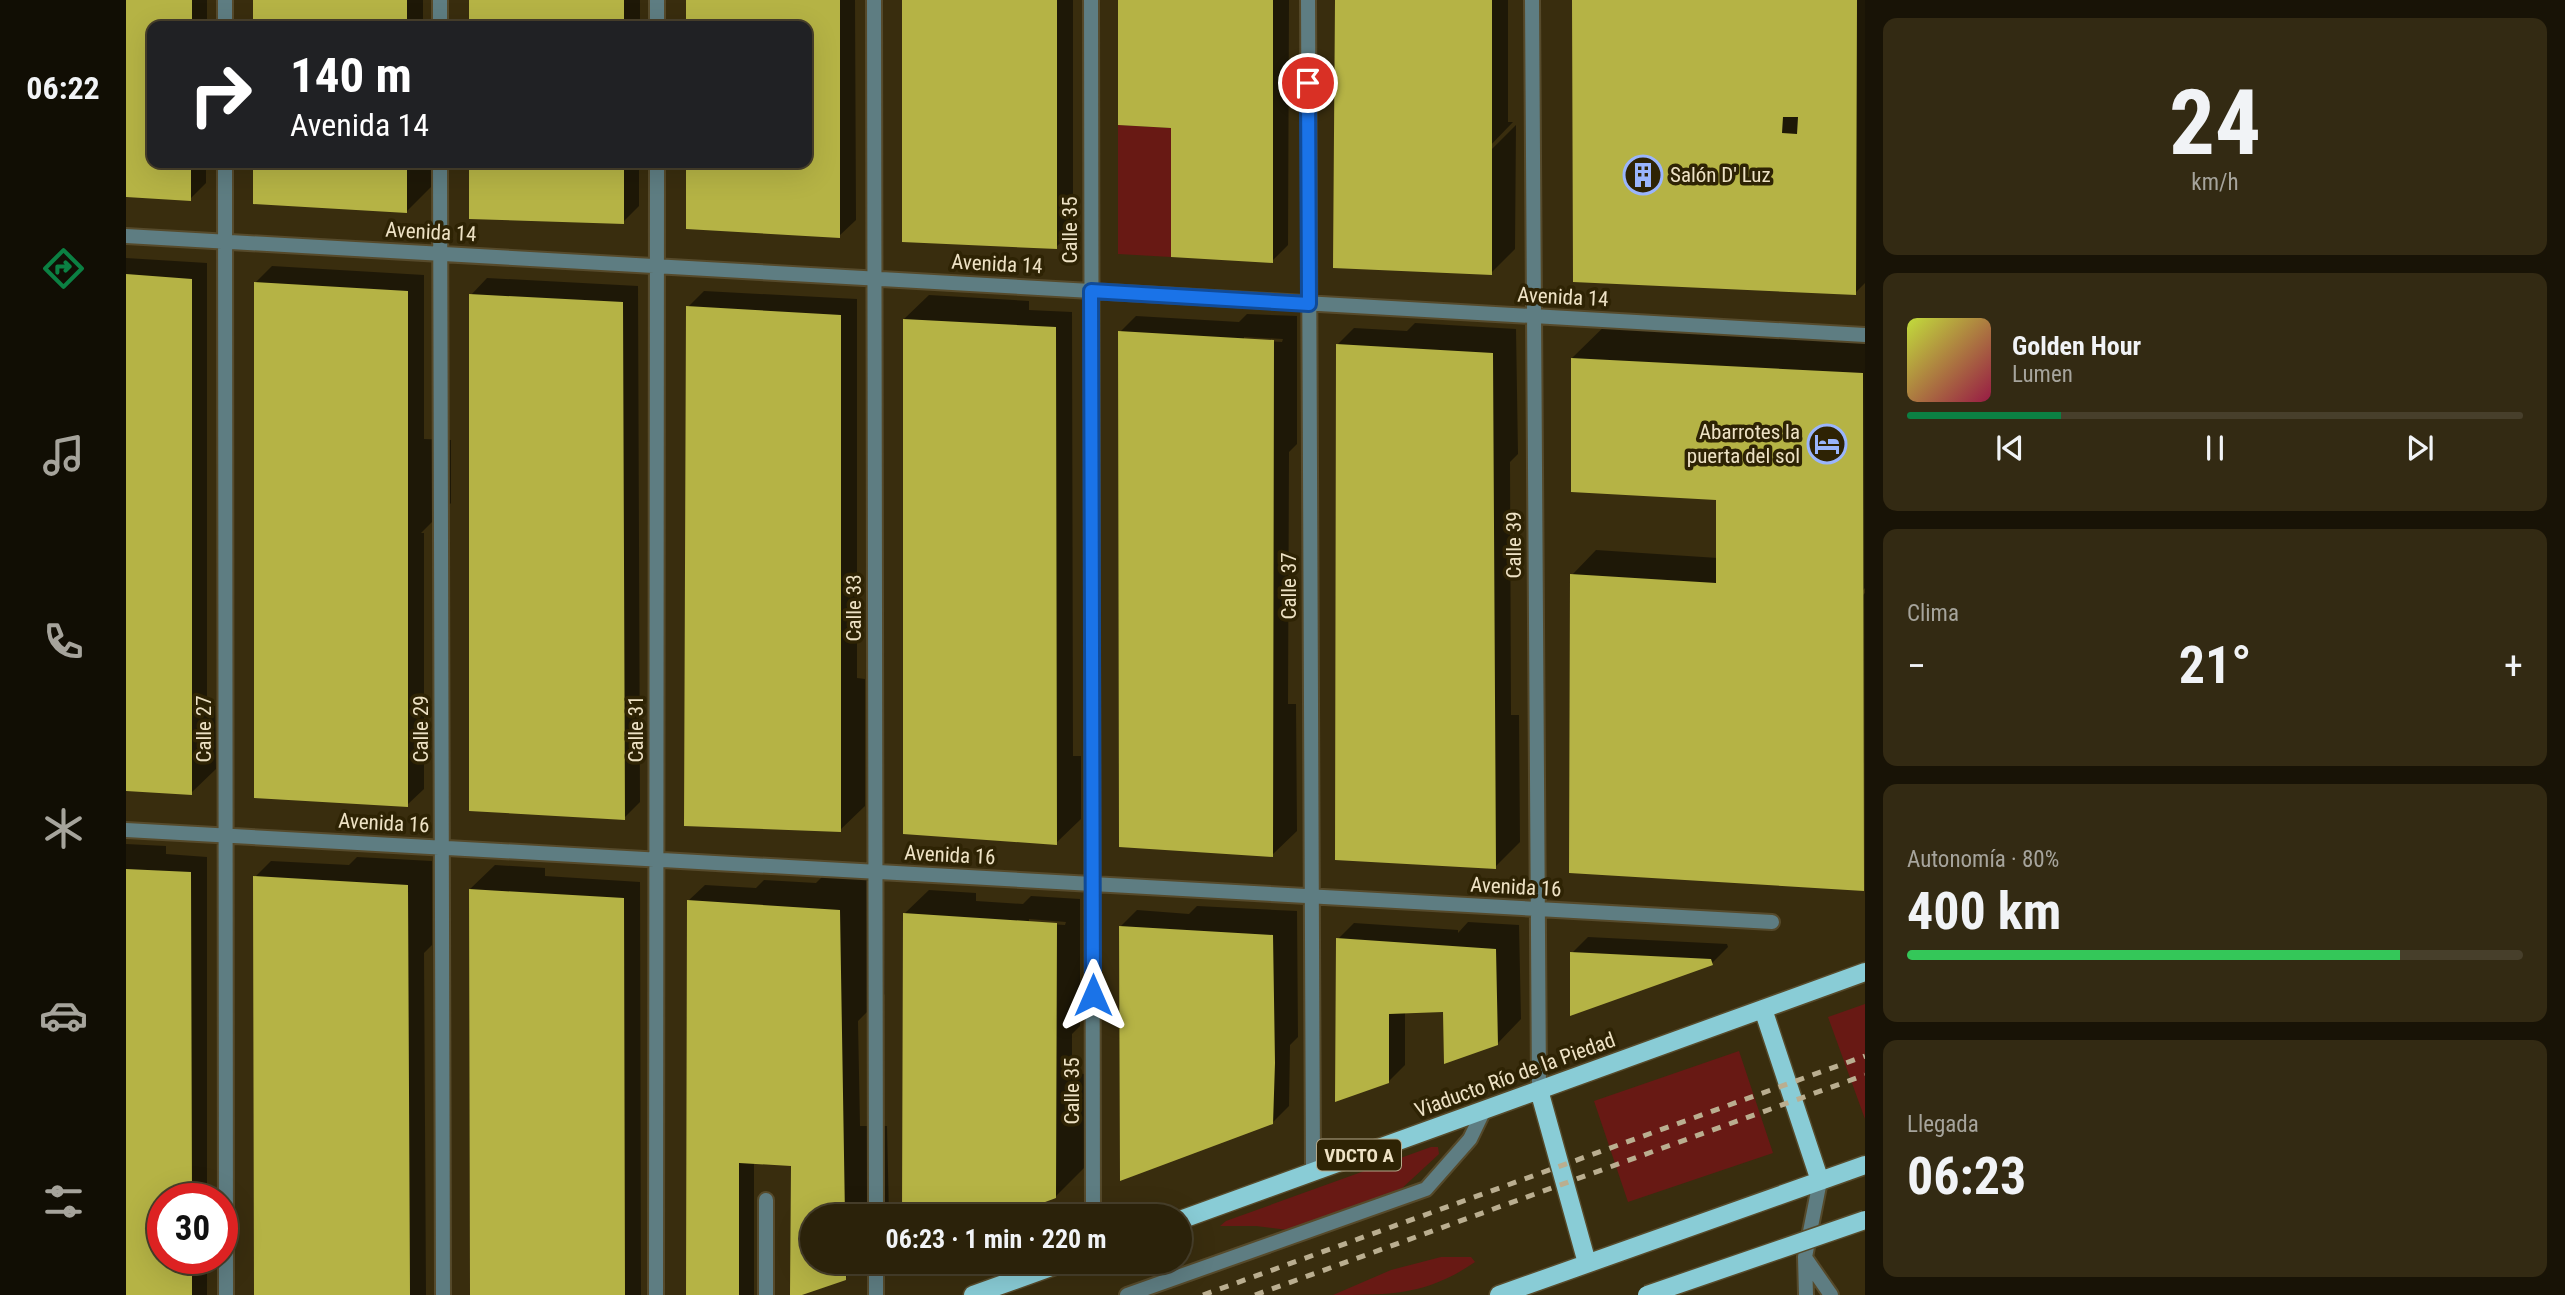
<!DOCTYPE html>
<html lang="es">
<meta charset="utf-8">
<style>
:root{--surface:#2b220a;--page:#332a13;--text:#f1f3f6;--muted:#a6a49c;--line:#473f2b;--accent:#0b8043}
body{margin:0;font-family:"Roboto Condensed",sans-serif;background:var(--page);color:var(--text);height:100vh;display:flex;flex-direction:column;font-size:26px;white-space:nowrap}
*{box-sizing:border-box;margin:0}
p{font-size:23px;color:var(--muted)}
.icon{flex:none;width:38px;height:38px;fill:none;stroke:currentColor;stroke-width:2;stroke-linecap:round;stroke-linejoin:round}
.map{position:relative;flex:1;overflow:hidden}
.drawer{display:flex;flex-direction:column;gap:18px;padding:18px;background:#181306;width:700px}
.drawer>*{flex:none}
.banner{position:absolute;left:21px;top:21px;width:665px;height:147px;border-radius:14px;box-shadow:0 7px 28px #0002,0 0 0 2px var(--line);background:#202124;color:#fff;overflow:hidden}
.speed{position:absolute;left:21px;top:1183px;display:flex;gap:14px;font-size:35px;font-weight:700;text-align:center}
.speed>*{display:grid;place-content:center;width:91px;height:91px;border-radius:50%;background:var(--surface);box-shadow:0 7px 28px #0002,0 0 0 2px var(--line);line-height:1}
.speed .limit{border:10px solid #d22;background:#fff;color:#111}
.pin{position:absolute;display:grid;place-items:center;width:60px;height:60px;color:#fff;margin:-30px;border:4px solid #fff;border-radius:50%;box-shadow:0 2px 7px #0007}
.me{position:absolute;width:77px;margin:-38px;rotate:0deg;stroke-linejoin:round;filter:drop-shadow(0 0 5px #0008)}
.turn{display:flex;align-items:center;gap:24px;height:147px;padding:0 28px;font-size:32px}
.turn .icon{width:91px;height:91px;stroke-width:2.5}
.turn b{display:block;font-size:49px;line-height:60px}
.big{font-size:52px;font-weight:700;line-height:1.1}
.drawer .tile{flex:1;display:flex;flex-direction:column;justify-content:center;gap:10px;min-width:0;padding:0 24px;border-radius:14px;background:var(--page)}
.drawer .dial{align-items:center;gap:0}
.dial b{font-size:91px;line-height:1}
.song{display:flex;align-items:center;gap:21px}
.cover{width:84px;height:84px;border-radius:10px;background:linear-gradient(135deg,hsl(70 70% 55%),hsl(340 70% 35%))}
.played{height:7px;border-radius:4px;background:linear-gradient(90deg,var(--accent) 25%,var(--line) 25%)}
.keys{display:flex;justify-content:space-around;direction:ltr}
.heat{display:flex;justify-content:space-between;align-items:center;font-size:38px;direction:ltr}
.charge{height:10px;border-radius:5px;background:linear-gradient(90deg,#34c759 80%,var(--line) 0)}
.trip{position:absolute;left:674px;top:1204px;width:392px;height:70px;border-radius:35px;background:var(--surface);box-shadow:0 7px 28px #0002,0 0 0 2px var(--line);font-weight:700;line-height:70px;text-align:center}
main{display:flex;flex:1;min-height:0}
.tab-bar{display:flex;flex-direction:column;width:126px;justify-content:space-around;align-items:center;background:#110e04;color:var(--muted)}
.tab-bar .icon{width:49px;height:49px}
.tab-bar .current{color:var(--accent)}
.tab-bar b{font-size:32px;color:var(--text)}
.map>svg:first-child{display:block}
.green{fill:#681914}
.shadow{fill:#0007;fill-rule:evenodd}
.building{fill:#b5b345;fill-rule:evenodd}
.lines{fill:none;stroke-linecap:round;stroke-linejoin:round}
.service-casing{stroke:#564a2b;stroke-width:18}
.minor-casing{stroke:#564a2b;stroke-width:18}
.primary-casing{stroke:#564a2b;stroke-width:21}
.service{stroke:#5e7d82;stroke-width:14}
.minor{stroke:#5e7d82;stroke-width:14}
.primary{stroke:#89ccd6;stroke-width:18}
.rail{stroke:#baae90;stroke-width:5;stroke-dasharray:9 9;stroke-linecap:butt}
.primary-bridge-casing{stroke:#564a2b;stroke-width:21;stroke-linecap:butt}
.primary-bridge{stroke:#89ccd6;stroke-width:18}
.route-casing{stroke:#114b97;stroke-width:18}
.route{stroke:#1a73e8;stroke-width:12}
.labels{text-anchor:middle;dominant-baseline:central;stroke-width:7;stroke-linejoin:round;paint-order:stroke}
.shield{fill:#2e2304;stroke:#b4a98b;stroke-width:2}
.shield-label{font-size:19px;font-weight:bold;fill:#eee2c5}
.poi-label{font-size:21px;fill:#eee2c5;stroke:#2e2304;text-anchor:start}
.street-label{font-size:21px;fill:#eee2c5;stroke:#2e2304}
</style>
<main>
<nav class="tab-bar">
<b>06:22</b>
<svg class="icon current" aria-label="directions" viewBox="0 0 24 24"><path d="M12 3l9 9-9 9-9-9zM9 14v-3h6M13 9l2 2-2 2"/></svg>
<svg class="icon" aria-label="music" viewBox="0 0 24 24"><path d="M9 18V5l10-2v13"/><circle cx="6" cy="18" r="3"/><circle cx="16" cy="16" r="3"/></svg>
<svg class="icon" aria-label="phone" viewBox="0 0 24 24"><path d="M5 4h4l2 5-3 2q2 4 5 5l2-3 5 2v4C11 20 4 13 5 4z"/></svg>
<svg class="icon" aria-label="climate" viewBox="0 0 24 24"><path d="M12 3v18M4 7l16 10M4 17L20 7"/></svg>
<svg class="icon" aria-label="car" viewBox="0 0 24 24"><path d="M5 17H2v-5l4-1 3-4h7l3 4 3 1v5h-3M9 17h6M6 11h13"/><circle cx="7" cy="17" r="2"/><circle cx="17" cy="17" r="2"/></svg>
<svg class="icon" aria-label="filters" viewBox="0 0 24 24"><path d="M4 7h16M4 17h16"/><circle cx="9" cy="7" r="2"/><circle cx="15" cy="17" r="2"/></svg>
</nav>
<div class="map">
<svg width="1739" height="1295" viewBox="0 0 1739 1295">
<rect width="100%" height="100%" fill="#392d0e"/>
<path class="green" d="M992,125l53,3v129l-53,-3z
M1739,1004v115l-37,-102z
M1613,1051l34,102 -145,49 -34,-101z
M1305,1147h7l1,7 -40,37 -103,40 -40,-5h-36l6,-5z
M1315,1257h30l4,5c-48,33 -84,33 -142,33l58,-25z"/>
<path class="shadow" d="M0,0h81v26h-55v137h54v20l-16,16 -64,-4z
M129,0h168v26h-168z
M345,0h169v26h-169z
M562,0h167l1,220 -17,16 -151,-9v-64h119v-137h-119z
M777,0h170v231l-17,16z
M994,0h169l-1,245 -16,16 -99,-135z
M1211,0h171v122h5l-28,29 2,3 29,-29 -1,124 -24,24z
M1448,0h291v283l-10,10z
M128,163h177v24l-24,24 -153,-9z
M344,163h169v43l-16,16 -153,-5z
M0,258l81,5v442l8,1 1,63 -25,24 -65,-4z
M146,266l152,9v164l27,1v63l-30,30h3v256l-17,16 -152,-522z
M361,278l151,8 2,516 -16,16 -153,-523z
M578,291l153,8v379l8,1v127l-25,24 -152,-523z
M803,295l100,6v9l43,2 1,444h8v63l-25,24 -152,-524z
M1121,314l50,2v128l-8,8 -1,252h8l1,127 -25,24 -152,-523 16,-16 103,6zM1118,337l39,2 -1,3 -38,-2z
M1490,315l249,13v260l-3,3v5l3,-3 -1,296 -292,-314 24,-25 122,8 -1,-60 -145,-140z
M1289,323l101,6 2,125 -8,8 1,253h8l1,127 -25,25 -158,-522 17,-17 53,3z
M0,844l40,2v8l41,3v342h-44v59h44v37h-81z
M231,857l75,4v84l-8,8 2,342h-170l-1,-418 16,-16 78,4z
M709,864l48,3 2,127 -27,27 2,105h27l2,90h-77v46h50l-17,16 -53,17 5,-130 -43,-3v133h-66v-394l17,-16 51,3 8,-8 52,3z
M369,865l50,3v8l95,6 1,413h-169l-2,-406z
M803,890l47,3v8l47,3 8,-8 49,3v127l-8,8v39l27,2v78l-44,44 -53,19h-98v-302zM903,919l37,3 -1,3 -36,-2z
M1071,906l100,5 1,126 -8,8 -1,61 -17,17 -152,-196 17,-17 52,4z
M1342,922l51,3 2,94 -24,25 -52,-37 -40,5v53l-17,17 -50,-143 16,-16 104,7v3z
M1462,937l139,7 1,3 -16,16 -140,-10z"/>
<path class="building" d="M0,0h66v26h-40v137h39v38l-65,-4z
M127,0h154v26h-154z
M343,0h155v26h-155z
M560,0h154v238l-154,-9v-66h121v-137h-121z
M776,0h155v249l-155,-7z
M992,0h155v263l-102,-6v-129l-53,-3z
M1209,0h157v275l-159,-7z
M1446,0h285l-1,295 -283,-13zM1657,117h15l-1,17 -15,-1z
M127,163h154v50l-154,-9z
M343,163h155v61l-155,-5z
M0,274l66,5v516l-66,-4z
M128,282l154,9v516l-154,-9z
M343,294l154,8 2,518 -156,-9z
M560,306l155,9v517l-157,-6z
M777,319l153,8 1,518 -154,-11z
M992,331l156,9 -1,517 -154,-10z
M1210,344l157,9 3,516 -161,-9z
M1445,358l292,15 1,518 -295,-18 1,-299 146,9v-83l-145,-8z
M0,869l65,3 1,327h-29v59h29v37h-66z
M127,876l155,9 2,410h-156z
M343,889l155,9 1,397h-155z
M561,900l153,10 5,306h-33v46h34v18l-44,15h-12l1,-129 -52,-3v132h-53z
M777,913l154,10 -1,275 -49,18h-105z
M993,926l154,9 2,128 -2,61 -153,57z
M1210,938l160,11 2,96 -54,19 -1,-52 -54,2v69l-54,19z
M1444,952l141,7 2,6 -143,51z"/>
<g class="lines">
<defs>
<path id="service" d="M640,1200v95
M1680,1259l25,36
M1001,1295l299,-106 44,-50 14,-29
M1680,1295l-1,-38 15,-76"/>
<path id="minor" d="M99,0v26
M314,0v26
M531,0v26
M748,0l2,1216
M965,0l2,1216
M1182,0l5,1172
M1406,0l7,1090
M99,163l1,1132
M314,163l3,1132
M0,236l1739,99
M0,830l1646,92
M750,1262v33
M530,1295l1,-1132"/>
<path id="primary" d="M1637,1009l57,172
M1413,1090l48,173
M1054,1220l685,-248
M847,1295l92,-33
M1373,1295l366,-130"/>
</defs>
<use href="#service" class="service-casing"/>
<use href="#minor" class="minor-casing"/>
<use href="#primary" class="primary-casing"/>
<use href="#service" class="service"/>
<use href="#minor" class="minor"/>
<use href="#primary" class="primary"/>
<path class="rail" d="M1077,1295l662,-239
M1129,1295l610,-220"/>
<defs>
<path id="primary-bridge" d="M1521,1295l218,-75"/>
</defs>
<use href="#primary-bridge" class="primary-bridge-casing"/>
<use href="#primary-bridge" class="primary-bridge"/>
</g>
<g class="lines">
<defs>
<path id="route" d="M967,995l-2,-704 218,13 -1,-221"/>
</defs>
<use href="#route" class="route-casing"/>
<use href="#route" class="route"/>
</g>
<defs>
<symbol id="building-ring" viewBox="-11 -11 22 22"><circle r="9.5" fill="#2e2304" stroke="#9ab5fd" stroke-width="1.5"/><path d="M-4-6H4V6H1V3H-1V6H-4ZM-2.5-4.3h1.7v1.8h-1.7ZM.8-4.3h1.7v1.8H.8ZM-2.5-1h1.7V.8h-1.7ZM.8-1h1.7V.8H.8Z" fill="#9ab5fd"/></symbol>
<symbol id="hotel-ring" viewBox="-11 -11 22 22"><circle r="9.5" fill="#2e2304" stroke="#9ab5fd" stroke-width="1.5"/><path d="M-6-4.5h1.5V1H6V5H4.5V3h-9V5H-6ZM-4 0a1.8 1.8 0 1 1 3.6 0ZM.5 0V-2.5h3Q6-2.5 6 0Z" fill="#9ab5fd"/></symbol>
</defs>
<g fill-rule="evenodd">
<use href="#building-ring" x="1495" y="153" width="44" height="44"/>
<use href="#hotel-ring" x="1679" y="422" width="44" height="44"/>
</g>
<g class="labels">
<rect class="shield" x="1191" y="1139.5" width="84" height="31" rx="5"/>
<g class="shield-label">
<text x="1233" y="1155">VDCTO A</text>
</g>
<g class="poi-label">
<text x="1544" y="175">Salón D' Luz</text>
<text x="1674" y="432" text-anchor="end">Abarrotes la<tspan x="1674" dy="24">puerta del sol</tspan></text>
</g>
<g class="street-label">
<text transform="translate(944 230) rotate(-90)">Calle 35</text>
<text transform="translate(305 232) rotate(3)">Avenida 14</text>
<text transform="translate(871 264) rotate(3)">Avenida 14</text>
<text transform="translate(1437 297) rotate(3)">Avenida 14</text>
<text transform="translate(1388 545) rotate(-90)">Calle 39</text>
<text transform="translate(1163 586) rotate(-90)">Calle 37</text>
<text transform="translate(728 608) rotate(-90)">Calle 33</text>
<text transform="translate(78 729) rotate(-90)">Calle 27</text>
<text transform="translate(295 729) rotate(-90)">Calle 29</text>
<text transform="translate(510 729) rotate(-90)">Calle 31</text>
<text transform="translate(258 823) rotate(3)">Avenida 16</text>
<text transform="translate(824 855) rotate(3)">Avenida 16</text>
<text transform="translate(1390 887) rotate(3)">Avenida 16</text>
<text transform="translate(1389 1075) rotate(-20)">Viaducto Río de la Piedad</text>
<text transform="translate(946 1091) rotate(-90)">Calle 35</text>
</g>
</g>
</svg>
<div class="speed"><div class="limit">30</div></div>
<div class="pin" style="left:1182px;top:83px;background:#d93025"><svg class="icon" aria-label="arrive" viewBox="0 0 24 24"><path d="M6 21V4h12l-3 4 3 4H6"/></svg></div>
<svg class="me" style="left:967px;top:995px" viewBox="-20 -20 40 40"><path d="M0-17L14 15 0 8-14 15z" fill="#1a73e8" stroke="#fff" stroke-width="4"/></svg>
<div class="trip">06:23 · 1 min · 220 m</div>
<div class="banner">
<div class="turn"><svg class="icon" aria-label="right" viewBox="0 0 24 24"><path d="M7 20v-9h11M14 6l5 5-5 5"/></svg><div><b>140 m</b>Avenida 14</div></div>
</div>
</div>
<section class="drawer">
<div class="tile dial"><b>24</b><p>km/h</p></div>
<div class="tile">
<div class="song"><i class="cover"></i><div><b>Golden Hour</b><p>Lumen</p></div></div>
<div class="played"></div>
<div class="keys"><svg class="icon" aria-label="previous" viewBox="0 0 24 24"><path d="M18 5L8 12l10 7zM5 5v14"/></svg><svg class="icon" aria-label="pause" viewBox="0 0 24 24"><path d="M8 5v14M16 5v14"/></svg><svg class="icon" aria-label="next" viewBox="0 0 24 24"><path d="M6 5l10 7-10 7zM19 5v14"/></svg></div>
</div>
<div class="tile"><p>Clima</p>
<div class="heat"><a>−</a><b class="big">21°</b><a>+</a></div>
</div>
<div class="tile"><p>Autonomía · 80%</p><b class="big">400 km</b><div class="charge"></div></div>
<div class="tile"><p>Llegada</p><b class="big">06:23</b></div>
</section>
</main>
